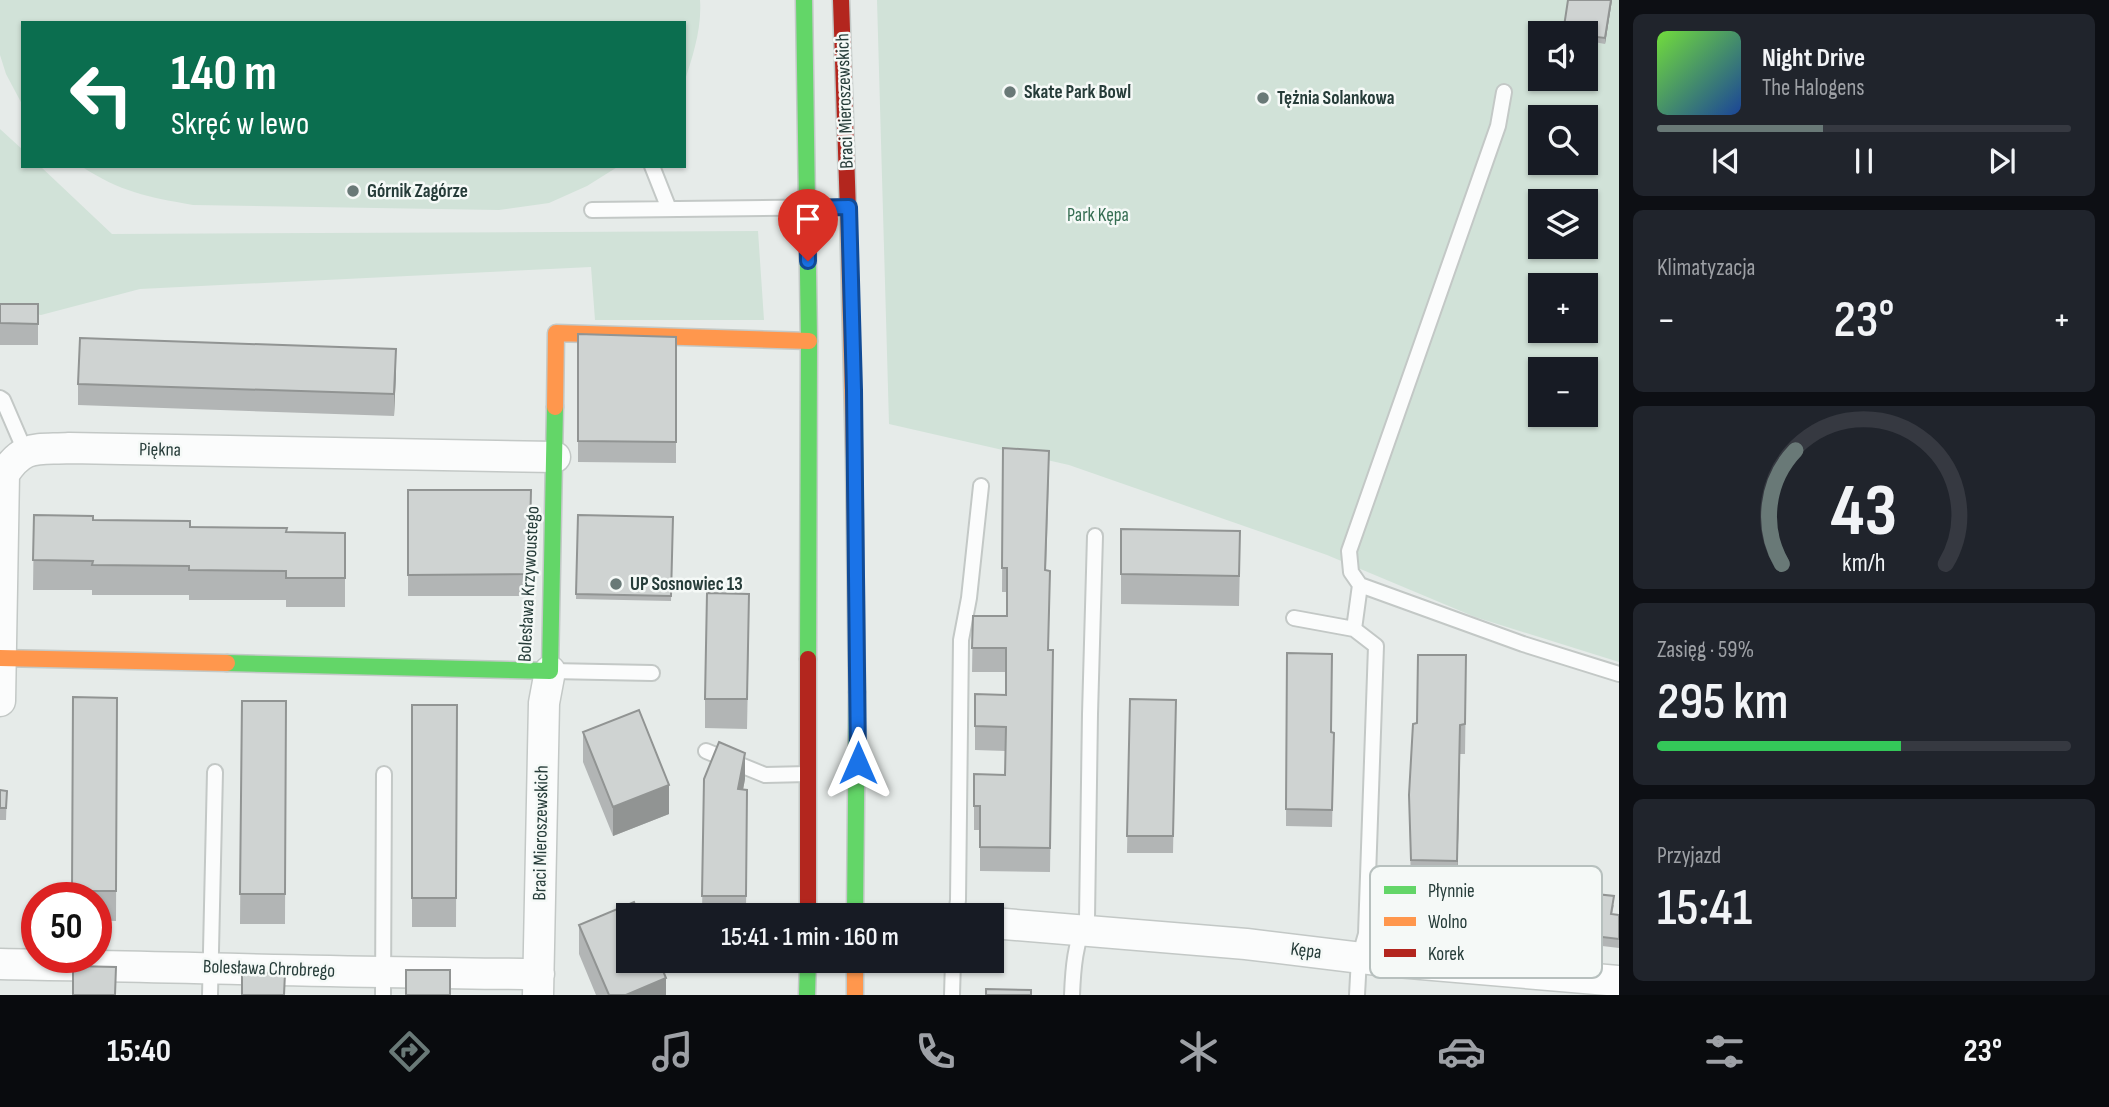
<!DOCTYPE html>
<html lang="pl">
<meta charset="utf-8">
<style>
:root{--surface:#171b24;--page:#20242c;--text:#f1f3f6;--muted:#9ea1a6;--line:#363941;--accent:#697977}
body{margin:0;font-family:"Sofia Sans Condensed",sans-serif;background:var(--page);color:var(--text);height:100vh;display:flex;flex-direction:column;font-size:26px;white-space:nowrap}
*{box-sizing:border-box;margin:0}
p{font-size:23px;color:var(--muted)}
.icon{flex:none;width:38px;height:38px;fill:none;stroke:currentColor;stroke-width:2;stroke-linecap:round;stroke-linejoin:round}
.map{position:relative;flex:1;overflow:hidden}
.side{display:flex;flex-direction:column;gap:14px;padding:14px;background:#0d0f14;width:490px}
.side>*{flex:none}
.banner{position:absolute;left:21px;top:21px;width:665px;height:147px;border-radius:0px;box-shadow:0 2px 5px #0004;background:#0b6e4f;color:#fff;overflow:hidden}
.fabs{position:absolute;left:1528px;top:21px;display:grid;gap:14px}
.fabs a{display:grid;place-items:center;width:70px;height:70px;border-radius:0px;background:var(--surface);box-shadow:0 2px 5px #0004;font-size:35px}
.speed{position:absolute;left:21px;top:882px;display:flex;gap:14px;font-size:35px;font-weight:700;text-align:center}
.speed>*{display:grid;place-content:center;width:91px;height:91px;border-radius:50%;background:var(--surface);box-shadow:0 2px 5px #0004;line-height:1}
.speed .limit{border:10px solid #d22;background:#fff;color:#111}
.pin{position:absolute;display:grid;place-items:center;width:60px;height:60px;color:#fff;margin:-72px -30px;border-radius:50% 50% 50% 0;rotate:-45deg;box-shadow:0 0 7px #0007}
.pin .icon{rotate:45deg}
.me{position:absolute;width:77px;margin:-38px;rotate:0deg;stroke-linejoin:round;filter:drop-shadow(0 0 5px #0008)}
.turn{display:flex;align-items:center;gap:24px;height:147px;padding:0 35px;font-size:32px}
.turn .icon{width:91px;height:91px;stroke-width:2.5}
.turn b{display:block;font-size:49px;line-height:60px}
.big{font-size:52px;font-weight:600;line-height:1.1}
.side .widget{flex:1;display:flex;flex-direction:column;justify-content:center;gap:10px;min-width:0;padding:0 24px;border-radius:10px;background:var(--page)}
.side .dial{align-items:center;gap:0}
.dial svg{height:182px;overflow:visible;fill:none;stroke:var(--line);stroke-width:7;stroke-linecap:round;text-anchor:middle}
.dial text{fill:var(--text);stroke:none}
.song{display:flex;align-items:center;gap:21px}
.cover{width:84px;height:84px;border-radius:10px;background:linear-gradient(135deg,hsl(100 70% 55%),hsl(220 70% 35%))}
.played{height:7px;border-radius:4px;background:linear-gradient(90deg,var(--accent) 40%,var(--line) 40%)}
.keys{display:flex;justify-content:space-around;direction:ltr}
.heat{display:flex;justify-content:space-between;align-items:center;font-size:38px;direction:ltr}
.charge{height:10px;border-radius:5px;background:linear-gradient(90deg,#34c759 59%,var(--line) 0)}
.trip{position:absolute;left:616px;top:903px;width:388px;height:70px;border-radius:0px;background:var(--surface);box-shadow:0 2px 5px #0004;font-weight:600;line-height:70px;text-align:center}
.tab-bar{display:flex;height:112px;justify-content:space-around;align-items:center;background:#090b0e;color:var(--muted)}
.tab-bar .icon{width:49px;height:49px}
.tab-bar .on{color:var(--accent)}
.tab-bar b{font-size:32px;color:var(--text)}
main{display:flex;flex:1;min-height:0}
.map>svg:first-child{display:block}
.green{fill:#d1e2d8;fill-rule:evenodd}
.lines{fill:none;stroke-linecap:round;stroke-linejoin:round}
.lane-casing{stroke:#c3c8c6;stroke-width:18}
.street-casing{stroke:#c3c8c6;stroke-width:33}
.fast-casing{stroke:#c3c9c7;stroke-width:19}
.slow-casing{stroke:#c3c9c7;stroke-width:19}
.jam-casing{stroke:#c3c9c7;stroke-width:19}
.lane{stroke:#fbfcfc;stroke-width:14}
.street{stroke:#fbfcfc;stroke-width:30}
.fast{stroke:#63d668;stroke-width:16}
.slow{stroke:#ff974d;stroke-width:16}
.jam{stroke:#b3261e;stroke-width:16}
.wall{fill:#b2b5b5}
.shaded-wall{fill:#919493}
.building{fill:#cfd3d2;stroke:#919493;stroke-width:2}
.route-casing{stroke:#114b97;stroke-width:18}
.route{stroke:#1a73e8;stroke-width:12}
.poi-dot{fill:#697977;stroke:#f5f9f7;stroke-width:2.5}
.labels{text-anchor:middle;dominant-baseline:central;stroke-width:5;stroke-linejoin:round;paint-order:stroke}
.poi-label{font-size:19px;font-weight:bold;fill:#263c39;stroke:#f5f9f7;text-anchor:start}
.street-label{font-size:19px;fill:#263c39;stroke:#f5f9f7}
.park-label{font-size:19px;fill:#356d52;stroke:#f5f9f7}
.key{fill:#f5f9f7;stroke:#b7c0be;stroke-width:2}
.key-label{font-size:19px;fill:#263c39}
</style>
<main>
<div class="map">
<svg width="1619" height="995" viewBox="0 0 1619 995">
<rect width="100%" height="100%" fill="#e6ebe9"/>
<path class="green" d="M0,0h700c2,28 -7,56 -16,83v-60h-661v83l-17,-32 -6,-19z
M877,0h742v662l-144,-45 -148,-62 -258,-90 -180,-41zM1540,33h46v46h-46zM1540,117h46v46h-46zM1540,201h46v46h-46zM1540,285h46v46h-46zM1540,369h46v46h-46z
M0,129l23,21v16h17l72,68 646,-3 6,89h-169l-4,-53 -451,22 -99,26 -20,-4 -21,-1z
M81,166h538l-32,20 -38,17 -50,7 -306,-5c-45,-8 -73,-13 -112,-39z"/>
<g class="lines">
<defs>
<path id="lane" d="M1504,92l-6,34 -149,425 2,21 9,13 163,59 96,30
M652,166l17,43
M592,210l255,-3
M0,398l3,2 22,51
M1294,618l60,11 22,17 -10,288 -7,24 -2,37
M1354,629l6,-44
M551,671l101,2
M706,751l59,24 43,-1
M956,915l2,-15 3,-260 8,-42 12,-112
M210,995l5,-223
M383,995l1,-221
M952,995l1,-34
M1072,995c1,-26 3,-53 15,-77l3,-204 5,-178"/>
<path id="street" d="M0,701l4,-227c20,-30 32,-24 65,-26l486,9
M992,923l254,21 140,17 233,20
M0,964c180,3 359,9 539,10
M538,995l6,-292 6,-32"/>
<path id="fast" d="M804,0l5,341 -1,318
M227,663l323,8 5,-264
M855,915l2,-223
M807,995l1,-34"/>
<path id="slow" d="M848,212l6,246 3,234
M555,407l1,-74 253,8
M0,658l227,5
M855,961v34"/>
<path id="jam" d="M841,0l7,212
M808,915v-256"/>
</defs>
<use href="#lane" class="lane-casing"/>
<use href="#street" class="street-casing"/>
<use href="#fast" class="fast-casing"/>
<use href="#slow" class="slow-casing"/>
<use href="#jam" class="jam-casing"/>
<use href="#lane" class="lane"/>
<use href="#street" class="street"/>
<use href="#fast" class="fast"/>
<use href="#slow" class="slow"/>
<use href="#jam" class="jam"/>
</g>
<path class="wall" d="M1568,0h44l-7,44 -16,-3 -1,4h-2v-12z
M0,304h38v41h-38z
M578,334l98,3v126l-98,-1z
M396,371l-2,45 -316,-11v-21z
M1003,448l46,26 -3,96 4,24 -2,56h5l-3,222 -70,-1v-41h-6v-56l31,1 1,-24 -31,-1v-56l31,1v-23h-34l1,-56h34v-24h-5z
M408,490h123l-2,106h-121z
M34,515l59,5 194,12 58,1v74h-59v-7h-97v-5h-97v-5h-59z
M578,515l95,2 -2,84 -95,-2z
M1121,529l119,31 -1,46 -118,-2z
M749,624l-2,105 -42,-1v-29z
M1287,653l44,79 3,17 -2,78 -46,-1z
M1466,685l-1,69h-5l-3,136h-46l-2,-95 8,-72z
M73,697l44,1 -1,223 -20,-1v-22h-24z
M1130,699l46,1 -3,153h-46z
M242,701h44l-1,223h-45z
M412,705h45l-1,222h-44z
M583,732l86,82 -56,22 -30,-74z
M704,779h41l-2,11h4l-1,125h-44z
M0,790l7,1 -1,29h-6z
M1614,905l-2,9 7,1v33l-84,-10v-9z
M579,925l87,70h-70l-17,-41z"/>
<path class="shaded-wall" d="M1611,0h1l-7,44v-6z
M396,349v22l-2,45v-22z
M1460,725v29l-3,136v-29z
M745,753v26l-7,37v-27z
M669,785v29l-56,22v-29z
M666,978v17h-40z"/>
<path class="building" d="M1568,0h43l-6,38 -16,-2 -1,4 -2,-1v-6h-23z
M0,304h38v20l-38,-1z
M578,334l98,3v105l-98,-1z
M80,338l316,11 -2,45 -316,-10z
M1003,448l46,3 -4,119 5,1 -2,79h5l-3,198 -70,-1v-41h-6v-32l31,1 1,-48 -31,-1v-32l31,1v-47h-34l1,-32h34v-48h-5z
M408,490h123l-2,84 -121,1z
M34,515l59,1v4l97,1v6l97,1 -1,4 59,1v45h-59v-7l-97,-1v-4l-97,-1 1,-4 -60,-1z
M578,515l95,2 -2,79 -95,-2z
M1121,529l119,2 -1,45 -118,-2z
M707,593l42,1 -2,105h-42z
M1287,653l45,1 -1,78 3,1 -2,77 -46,-1z
M1418,655h48l-1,69 -5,1 -3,136 -46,-1 -2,-65 4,-71 4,-1z
M73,697l44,1 -1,193h-44z
M1130,699l46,1 -3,136h-46z
M242,701h44l-1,193h-45z
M412,705h45l-1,193h-44z
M639,710l30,75 -56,22 -30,-75z
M719,742l26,11 -7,36 9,1 -1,106h-44l2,-117z
M0,790l7,1 -1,17h-6z
M1540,888l74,8 -3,18 8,1v24l-84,-10z
M634,902l5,13h-11v46h31l7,17 -40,17h-17l-30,-70z
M73,966l43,1 -1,28h-42z
M406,970h44v25h-44z
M242,972l43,1 -1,22h-42z
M986,989l45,1v5h-45z"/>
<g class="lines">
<defs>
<path id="route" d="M808,261l-1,-53 42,-1 5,183 4,373"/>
</defs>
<use href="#route" class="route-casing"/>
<use href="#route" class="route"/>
</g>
<g class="poi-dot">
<circle cx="1010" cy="92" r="7"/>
<circle cx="1263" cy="98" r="7"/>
<circle cx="353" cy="191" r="7"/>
<circle cx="616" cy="584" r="7"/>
</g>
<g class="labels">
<g class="poi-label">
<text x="1024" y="92">Skate Park Bowl</text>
<text x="1277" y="98">Tężnia Solankowa</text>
<text x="367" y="191">Górnik Zagórze</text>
<text x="630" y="584">UP Sosnowiec 13</text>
</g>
<g class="street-label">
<text transform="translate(845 101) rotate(-92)">Braci Mieroszewskich</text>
<text transform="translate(160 450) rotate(1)">Piękna</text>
<text transform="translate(529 584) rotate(-87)">Bolesława Krzywoustego</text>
<text transform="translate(541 833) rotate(-89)">Braci Mieroszewskich</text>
<text transform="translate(1306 951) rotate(7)">Kępa</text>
<text transform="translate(269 969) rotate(2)">Bolesława Chrobrego</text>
</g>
<g class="park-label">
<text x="1098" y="215">Park Kępa</text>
</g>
</g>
<rect x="1370" y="866" width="232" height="112" rx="10" class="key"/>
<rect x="1384" y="886" width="32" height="8" fill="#63d668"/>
<rect x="1384" y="917" width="32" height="9" fill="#ff974d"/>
<rect x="1384" y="949" width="32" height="8" fill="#b3261e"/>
<g class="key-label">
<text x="1428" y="897">Płynnie</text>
<text x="1428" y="928">Wolno</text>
<text x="1428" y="960">Korek</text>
</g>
</svg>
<div class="fabs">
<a><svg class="icon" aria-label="sound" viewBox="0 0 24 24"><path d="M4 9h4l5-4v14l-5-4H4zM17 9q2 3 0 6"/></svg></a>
<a><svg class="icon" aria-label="search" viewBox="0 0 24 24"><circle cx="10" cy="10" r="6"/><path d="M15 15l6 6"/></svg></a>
<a><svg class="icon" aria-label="layers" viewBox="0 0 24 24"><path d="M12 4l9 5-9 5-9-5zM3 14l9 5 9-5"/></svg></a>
<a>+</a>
<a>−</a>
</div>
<div class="speed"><div class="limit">50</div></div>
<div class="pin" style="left:808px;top:261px;background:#d93025"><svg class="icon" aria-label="arrive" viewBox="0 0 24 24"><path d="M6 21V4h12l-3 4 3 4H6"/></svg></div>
<svg class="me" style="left:858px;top:763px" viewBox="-20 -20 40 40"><path d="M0-17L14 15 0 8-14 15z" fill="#1a73e8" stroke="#fff" stroke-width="4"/></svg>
<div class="trip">15:41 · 1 min · 160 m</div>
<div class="banner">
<div class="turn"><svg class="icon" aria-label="left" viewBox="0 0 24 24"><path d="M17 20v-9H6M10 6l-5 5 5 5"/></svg><div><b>140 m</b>Skręć w lewo</div></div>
</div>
</div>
<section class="side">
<div class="widget">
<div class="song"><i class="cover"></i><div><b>Night Drive</b><p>The Halogens</p></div></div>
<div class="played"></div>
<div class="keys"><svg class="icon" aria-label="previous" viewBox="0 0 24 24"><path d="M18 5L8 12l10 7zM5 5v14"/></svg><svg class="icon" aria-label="pause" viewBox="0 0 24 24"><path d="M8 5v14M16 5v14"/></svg><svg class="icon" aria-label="next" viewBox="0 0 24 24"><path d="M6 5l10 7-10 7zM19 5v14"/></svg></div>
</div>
<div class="widget"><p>Klimatyzacja</p>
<div class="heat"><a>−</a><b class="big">23°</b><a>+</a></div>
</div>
<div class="widget dial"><svg viewBox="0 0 100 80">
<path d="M14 69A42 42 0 1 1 86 69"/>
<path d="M14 69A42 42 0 0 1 20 19" stroke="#697977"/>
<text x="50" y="56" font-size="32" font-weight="700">43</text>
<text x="50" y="72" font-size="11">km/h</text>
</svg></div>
<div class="widget"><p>Zasięg · 59%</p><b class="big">295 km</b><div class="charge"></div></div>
<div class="widget"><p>Przyjazd</p><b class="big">15:41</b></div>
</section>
</main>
<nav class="tab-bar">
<b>15:40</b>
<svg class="icon on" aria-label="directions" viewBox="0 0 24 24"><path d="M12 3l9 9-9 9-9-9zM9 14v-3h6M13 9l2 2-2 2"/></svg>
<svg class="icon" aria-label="music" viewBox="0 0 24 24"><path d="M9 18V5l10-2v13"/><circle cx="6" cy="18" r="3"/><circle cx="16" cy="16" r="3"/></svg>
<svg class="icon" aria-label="phone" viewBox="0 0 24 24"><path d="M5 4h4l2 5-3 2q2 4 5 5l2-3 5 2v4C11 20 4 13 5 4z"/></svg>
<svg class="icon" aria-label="climate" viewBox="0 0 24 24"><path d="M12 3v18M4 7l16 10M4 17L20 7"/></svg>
<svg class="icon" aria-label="car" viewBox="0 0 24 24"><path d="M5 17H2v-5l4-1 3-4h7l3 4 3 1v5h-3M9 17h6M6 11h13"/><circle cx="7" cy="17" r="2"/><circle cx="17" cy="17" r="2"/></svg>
<svg class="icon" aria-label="filters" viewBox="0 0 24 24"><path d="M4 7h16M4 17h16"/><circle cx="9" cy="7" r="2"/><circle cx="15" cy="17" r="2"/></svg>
<b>23°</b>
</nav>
